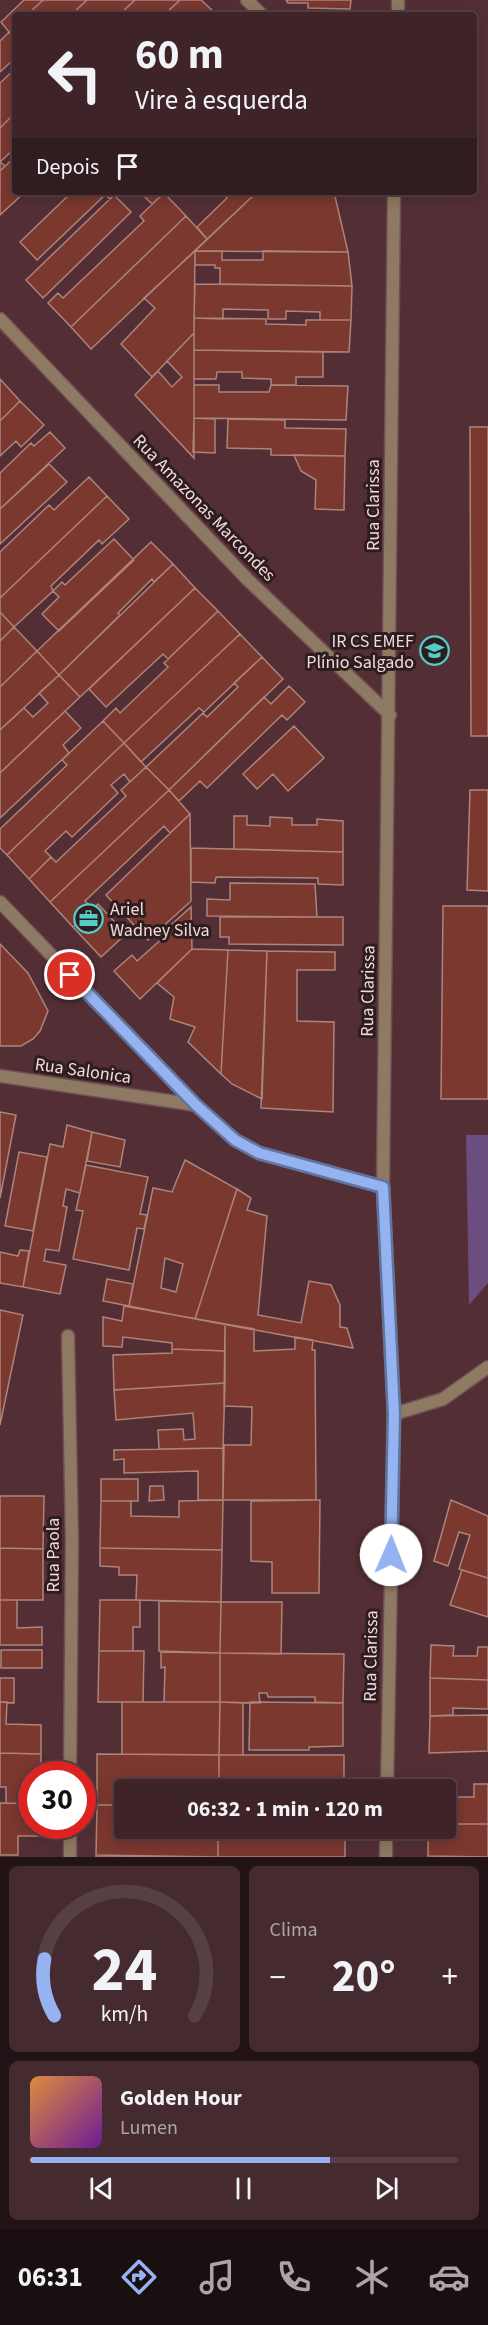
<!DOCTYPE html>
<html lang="pt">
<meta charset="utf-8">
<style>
:root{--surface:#3e2328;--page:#452b30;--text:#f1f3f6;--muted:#ada4a8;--line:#574045;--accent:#95b2f1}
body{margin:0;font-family:"Source Sans 3",sans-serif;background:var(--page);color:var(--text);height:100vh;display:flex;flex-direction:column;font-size:22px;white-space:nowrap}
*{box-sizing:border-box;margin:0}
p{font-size:20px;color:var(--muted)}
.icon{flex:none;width:33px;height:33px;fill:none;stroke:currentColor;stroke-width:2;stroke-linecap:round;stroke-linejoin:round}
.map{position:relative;height:1857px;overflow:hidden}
.details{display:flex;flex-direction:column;gap:9px;padding:9px;background:#221316;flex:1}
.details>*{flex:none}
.top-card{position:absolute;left:12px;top:12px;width:465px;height:183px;border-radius:6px;box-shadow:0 3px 15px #0003,0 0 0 2px var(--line);background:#3e2328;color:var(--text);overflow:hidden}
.speed{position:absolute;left:18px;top:1761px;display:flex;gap:12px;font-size:30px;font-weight:700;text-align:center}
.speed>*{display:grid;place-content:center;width:78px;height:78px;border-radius:50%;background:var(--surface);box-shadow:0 3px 15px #0003,0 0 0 2px var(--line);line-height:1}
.speed .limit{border:9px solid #d22;background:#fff;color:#111}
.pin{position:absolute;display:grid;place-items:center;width:51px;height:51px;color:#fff;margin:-26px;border:3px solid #fff;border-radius:50%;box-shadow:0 2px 6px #0007}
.me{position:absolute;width:66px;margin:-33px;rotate:1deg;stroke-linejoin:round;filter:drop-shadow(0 0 4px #0008)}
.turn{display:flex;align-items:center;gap:21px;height:126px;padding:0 24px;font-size:27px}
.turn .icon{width:78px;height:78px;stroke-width:2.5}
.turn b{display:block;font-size:42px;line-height:51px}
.then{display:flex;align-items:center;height:57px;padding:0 24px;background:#0003;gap:12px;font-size:22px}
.big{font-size:45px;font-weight:700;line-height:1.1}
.details .widget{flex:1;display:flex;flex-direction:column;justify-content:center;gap:9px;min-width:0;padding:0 21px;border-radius:9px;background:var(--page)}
.details .dial{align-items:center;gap:0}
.dial svg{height:156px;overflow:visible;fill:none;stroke:var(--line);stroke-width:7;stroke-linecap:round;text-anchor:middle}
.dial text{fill:var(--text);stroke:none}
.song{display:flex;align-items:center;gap:18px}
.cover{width:72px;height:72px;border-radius:9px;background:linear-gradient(135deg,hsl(30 70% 55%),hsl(280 70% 35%))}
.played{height:6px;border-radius:3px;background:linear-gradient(90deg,var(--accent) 70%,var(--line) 70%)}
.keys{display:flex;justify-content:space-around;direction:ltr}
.heat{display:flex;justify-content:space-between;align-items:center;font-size:33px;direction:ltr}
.details .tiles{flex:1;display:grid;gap:9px;grid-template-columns:1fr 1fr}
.widget:last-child{grid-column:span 2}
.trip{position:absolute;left:114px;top:1779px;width:342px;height:60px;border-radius:6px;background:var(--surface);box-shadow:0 3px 15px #0003,0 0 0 2px var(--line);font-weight:700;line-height:60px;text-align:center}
.menu{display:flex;height:96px;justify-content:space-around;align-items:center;background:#190e10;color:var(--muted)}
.menu .icon{width:42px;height:42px}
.menu .active{color:var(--accent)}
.menu b{font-size:27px;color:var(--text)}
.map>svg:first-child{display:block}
.green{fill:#6b4e7f}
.building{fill:#7b382f;stroke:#ad847c;stroke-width:1.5;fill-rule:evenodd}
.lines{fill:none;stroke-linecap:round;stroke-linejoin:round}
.minor-casing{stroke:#6f4e53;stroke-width:15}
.minor{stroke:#8e7962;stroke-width:12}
.route-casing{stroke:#61749d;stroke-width:15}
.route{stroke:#95b2f1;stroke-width:10}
.labels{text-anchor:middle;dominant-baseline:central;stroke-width:6;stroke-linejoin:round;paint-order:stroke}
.street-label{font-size:18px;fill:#f1d9dc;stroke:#2e1d1f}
.poi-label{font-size:18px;fill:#f1d9dc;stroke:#2e1d1f;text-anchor:end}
</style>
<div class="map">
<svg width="488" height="1857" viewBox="0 0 488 1857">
<rect width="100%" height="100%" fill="#532f35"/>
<path class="green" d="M466,1135h22v148l-19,22z"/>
<path class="building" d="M24,0h19l-16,15h-12v12l-6,5 -8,-10z
M43,0h44l-16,15h-44z
M87,0h48l-16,15h-48z
M135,0h45l-16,15 -7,-4 -4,4h-34z
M180,0h21l13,12 -3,3h-47z
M286,0h65l-1,9 -42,-1v-5h-20z
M9,32l6,6v24l-2,-2 -13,12v-31z
M15,69v44l-15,15v-45z
M15,113v35l-15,14 5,4 -5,5v-43z
M15,157v35h10l-25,23v-44z
M72,192h45l-7,7 -5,-4 -68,65 -17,-18z
M140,192h23l1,1 -12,11z
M221,192h36l-50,47 -10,-12 30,-29z
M257,192h77l14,60 -153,-1z
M164,193l22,23 -115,111 -23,-24 10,-10 5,5 81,-77 -4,-5z
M114,195l17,17 -88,86 -17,-18z
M186,216l21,23 -116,110 -20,-22z
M195,251l-1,82 -42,44 -31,-33 34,-36 -11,-10z
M195,251h27v9h41v-9l85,1 4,34 -132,-2v-16h-5v-3h-20z
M195,284l157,2 -1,34h-31v-8l-34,-1v8h-18v-9l-45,-1v10l-29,-1z
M194,318l72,1v5l40,1v-5h45l-2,32 -155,-2z
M194,333v125l-59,-63 23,-24 14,16 10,-10 -15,-16z
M194,350l129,2v25h-27v8h-25v-6l-29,-1v-6h-25l-1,7h-22z
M0,379l20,22 -20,20z
M194,385h25v7h50l2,-7 77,1 -2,34 -152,-2z
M20,401l24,24 -23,22 -5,-6 -16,15v-35z
M194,418l21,1v34l-22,-1z
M228,419l57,1v8l61,1 -1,27 -74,-1v-6l-44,-1z
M470,427h18v309h-17z
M50,432l15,16 -65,61v-36l31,-30 3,3z
M294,455l51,1 -1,54 -29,-1 1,-29 -15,-9z
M49,464l18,18 -67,62v-35z
M89,477l18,19 -107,102v-46l49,-47 5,5z
M107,496l22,23 -27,25 -3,-4 -48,46 2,5 -39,36 -14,-15v-14z
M114,539l20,21 -75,71 -17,-17 17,-17 -6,-6 9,-9 3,3z
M151,542l22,22 -19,18 -2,-3 -34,34 2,2 -61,60 -22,-24z
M173,564l22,24 -115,109 -21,-22z
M195,588l23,23 -50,48 -5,-5 -57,53 -17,-18z
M218,611l22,23 -116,109 -21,-22 13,-13 4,5 48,-46 -4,-4z
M0,612l14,15 -14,14z
M14,627l23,24 -37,36v-46z
M240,634l22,23 -58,55 -5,-4 -58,54 -17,-19z
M37,651l22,24 -59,55v-43z
M262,657l21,22 -114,111 -23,-23 57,-54 4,4 31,-30 -4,-4z
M59,675l21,22 -80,76v-43l24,-22 9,9 15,-14 -9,-10z
M289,686l16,16 -18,18 -5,-5 -75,73 -7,-7 -21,20 -10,-11 95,-93 7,7z
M65,711l16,17 -18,17 6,8 -69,65v-45z
M103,721l21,22 -117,112 -7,-7v-19l67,-64 -5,-5z
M294,726l30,32 -36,33 -15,-17 -16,15 -14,-15z
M124,743l22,24 -16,15 -6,-8 -13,11 7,8 -46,44 -6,-6 -21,20 6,6 -22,22 -22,-24z
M146,767l23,23 -119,112 -21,-23 22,-22 5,5 70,-66 -5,-6z
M169,790l21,24 -20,19 -6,-7 -79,75 8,7 -20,19 -23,-25z
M470,790h18v101l-21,-1z
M190,814l1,87 -43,39 -42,-45z
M234,816h13v9l23,1v-9l22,1v7h25v-6l26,2v31l-109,-3z
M191,848l152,4v33l-25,-1v-6l-102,-1 -1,6 -24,-1z
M230,883l85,1 2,33 -110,-1v-17l23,1z
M98,904l28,30 -25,23 -28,-30z
M443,906h45v193h-47z
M191,907l1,42 -52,50 -26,-28 18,-16 5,6 28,-25 -3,-3z
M220,917h123v28l-114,-1v-7h-9z
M0,944l28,29 20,38 -8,20 -7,8 -12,7h-21z
M192,949l36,1 -7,124 -33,-32 7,-15 -25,-8 4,-22 -17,-14z
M228,950l39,1 -5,148 -30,-15 -11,-10z
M267,951l68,1v18h-38v51l37,1 -1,90 -72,-4z
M0,1112l16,3 -16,83z
M67,1125l25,7 -12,61 -14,-4 -3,17 4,1 -8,44 -13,-2 -2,12 22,4 -6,29 -37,-7 27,-143 13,3z
M92,1132l33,8 -5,27 -33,-6z
M19,1152l28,5 -14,74 -28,-5z
M185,1160l52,29 -42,130 -66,-13 24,-118 19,4zM165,1258l18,6 -7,28 -15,-4z
M86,1165l62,12 -8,37 7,1 -3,14 -7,-1 -8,42 -56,-11 10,-48 -7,-1z
M237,1189l14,9 -4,12 20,6 -9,99 43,8 8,-42 22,4 9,20v22l7,1 6,20 -158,-29z
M20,1250l9,1 -6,36 -23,-4v-31l18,4z
M107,1279l26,5 -4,22 -26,-5z
M124,1306l101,18v27l-53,-2v-6l-49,-6 -1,10 -19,-1v-29l19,4z
M0,1310l23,5 -23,110z
M225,1324l29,5v22l41,-2v-12l18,3 -1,10h3l1,150h-93l1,-55h27l1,-38 -28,-1z
M172,1349l53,2v32l-111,7 -1,-35 59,-2z
M225,1383l-2,65 -64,1 -1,-19 25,-1 1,11 11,-1 -2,-26 -77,7 -2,-30z
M223,1448v52h-25v-29l-74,2v-14l-10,1v-10z
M101,1479h37v22h-37z
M150,1486h13l1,14 -15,1z
M0,1496h44l-1,53 -43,-1z
M223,1500l-1,50 -122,-2 1,-47h30v15l48,1v-16z
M316,1500h4l-1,93h-47v-31l-21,-1v-60z
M451,1500l37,16v62l-29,-9 11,-34 -11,-3 -11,34 -14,-5z
M0,1548l43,1v51h-43z
M100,1548l122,2 -1,52 -85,-2 1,-25h-18v-8l-19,-1z
M462,1570l26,8v39l-38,-12z
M0,1600h17v28l25,-1v18h-42z
M100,1600h40v27h-7v24h-34z
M159,1601l62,1 -1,51 -61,-2z
M221,1602h61l-1,52 -61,-1z
M431,1645l23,1 -1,10h24l1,-9h10v33l-58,-2z
M1,1650h41v18h-41z
M99,1651h45l-1,51h-45z
M161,1652l59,1v49h-56l1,-35 -4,1z
M220,1653l124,1 -1,49 -28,-1v-5h-47l-1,-4h-8l1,10 -40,-1z
M0,1678h14v25l-14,-1z
M430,1678l58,2v29l-35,-1v7l-23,1z
M0,1702h7l-1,22 35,1v29l-41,-1z
M122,1702h98l-1,53 -97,-1z
M220,1702l23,1v52h-24z
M250,1702l93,1v43l-34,1v3h-60z
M488,1715v36l-59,2 1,-37z
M0,1753l41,1v20h-9v30l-26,-1v-16h-6z
M97,1754l122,1v35h-55v-5l30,1v-7h-43v11h-27v9l-11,1 1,5h-17z
M219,1755h125v35h-125z
M474,1784h14v40h-42v-34h-17v-4l23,-1 1,12h21z
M0,1803l32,1v22h8v10h-22v19h-18z
M97,1805h17l1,18h9v5h94v29l-122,-2z
M446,1824h42v33l-60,-1v-28h18z
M218,1828h127v29h-127z
M96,1855l122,2h-122z"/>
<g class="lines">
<defs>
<path id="minor" d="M247,0l15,15
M398,15v-15
M0,319l247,260 143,136
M0,902l196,203 39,35 24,13 124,34
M0,1076l196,29
M68,1336l4,204 -2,234
M394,1414l49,-15 45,-32
M387,1790l7,-376 -11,-227 11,-995
M70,1857v-31
M386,1857v-29"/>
</defs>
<use href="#minor" class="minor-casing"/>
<use href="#minor" class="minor"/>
</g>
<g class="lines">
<defs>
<path id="route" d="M70,975l126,130 39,35 24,13 124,34 11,227 -3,141"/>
</defs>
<use href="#route" class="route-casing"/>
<use href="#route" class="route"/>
</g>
<defs>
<symbol id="school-ring" viewBox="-11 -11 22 22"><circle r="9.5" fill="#2e1d1f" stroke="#54cdc7" stroke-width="1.5"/><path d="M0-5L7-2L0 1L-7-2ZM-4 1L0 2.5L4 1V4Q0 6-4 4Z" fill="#54cdc7"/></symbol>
<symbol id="office-ring" viewBox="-11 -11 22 22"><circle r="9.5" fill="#2e1d1f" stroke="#54cdc7" stroke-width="1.5"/><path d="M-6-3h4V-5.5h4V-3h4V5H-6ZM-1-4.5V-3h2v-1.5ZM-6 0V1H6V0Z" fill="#54cdc7"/></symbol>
</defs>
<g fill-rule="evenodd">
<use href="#school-ring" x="418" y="634" width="33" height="33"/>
<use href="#office-ring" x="72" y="902" width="33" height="33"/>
</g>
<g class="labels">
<g class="street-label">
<text transform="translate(373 505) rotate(-90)">Rua Clarissa</text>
<text transform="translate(204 508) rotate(46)">Rua Amazonas Marcondes</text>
<text transform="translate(368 991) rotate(-89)">Rua Clarissa</text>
<text transform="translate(83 1071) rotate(8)">Rua Salonica</text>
<text transform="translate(53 1555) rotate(-90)">Rua Paola</text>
<text transform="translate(371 1656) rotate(-89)">Rua Clarissa</text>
</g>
<g class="poi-label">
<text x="414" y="641">IR CS EMEF<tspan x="414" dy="21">Plínio Salgado</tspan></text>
<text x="110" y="909" text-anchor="start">Ariel<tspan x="110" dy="21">Wadney Silva</tspan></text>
</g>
</g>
</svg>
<div class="speed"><div class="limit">30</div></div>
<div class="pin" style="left:70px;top:975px;background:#d93025"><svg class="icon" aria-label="arrive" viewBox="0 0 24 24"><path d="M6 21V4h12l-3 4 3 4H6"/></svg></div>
<svg class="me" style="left:391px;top:1555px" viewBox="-20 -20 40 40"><circle r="19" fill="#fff"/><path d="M0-13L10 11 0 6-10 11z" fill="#95b2f1"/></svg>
<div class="trip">06:32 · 1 min · 120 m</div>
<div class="top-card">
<div class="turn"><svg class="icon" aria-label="left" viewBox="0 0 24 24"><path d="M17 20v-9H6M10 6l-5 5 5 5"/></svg><div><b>60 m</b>Vire à esquerda</div></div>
<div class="then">Depois<svg class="icon" aria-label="arrive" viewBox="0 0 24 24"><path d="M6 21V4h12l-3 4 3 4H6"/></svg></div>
</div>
</div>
<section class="details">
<div class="tiles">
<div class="widget dial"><svg viewBox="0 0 100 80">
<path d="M14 69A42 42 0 1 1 86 69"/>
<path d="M14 69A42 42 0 0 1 9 40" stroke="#95b2f1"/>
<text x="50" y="56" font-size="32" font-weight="700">24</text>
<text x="50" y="72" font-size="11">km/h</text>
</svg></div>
<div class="widget"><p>Clima</p>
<div class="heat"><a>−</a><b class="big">20°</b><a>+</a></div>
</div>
<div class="widget">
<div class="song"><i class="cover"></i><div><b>Golden Hour</b><p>Lumen</p></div></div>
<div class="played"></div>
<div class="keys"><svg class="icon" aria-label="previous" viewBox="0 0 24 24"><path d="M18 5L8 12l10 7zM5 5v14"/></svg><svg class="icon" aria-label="pause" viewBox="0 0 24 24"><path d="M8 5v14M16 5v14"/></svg><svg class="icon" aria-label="next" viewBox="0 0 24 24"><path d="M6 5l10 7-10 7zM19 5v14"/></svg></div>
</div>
</div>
</section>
<nav class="menu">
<b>06:31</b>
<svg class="icon active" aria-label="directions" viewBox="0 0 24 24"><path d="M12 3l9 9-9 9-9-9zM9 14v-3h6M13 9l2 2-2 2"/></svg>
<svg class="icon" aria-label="music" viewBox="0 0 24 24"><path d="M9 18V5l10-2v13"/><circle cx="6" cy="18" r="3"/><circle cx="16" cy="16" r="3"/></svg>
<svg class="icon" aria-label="phone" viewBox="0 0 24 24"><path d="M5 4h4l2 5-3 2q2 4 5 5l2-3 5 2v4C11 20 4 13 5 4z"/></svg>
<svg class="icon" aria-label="climate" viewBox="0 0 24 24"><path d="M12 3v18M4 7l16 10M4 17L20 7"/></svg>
<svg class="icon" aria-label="car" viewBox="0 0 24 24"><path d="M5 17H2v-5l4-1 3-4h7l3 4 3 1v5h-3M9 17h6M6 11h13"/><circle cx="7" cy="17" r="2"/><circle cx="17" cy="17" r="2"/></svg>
</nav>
